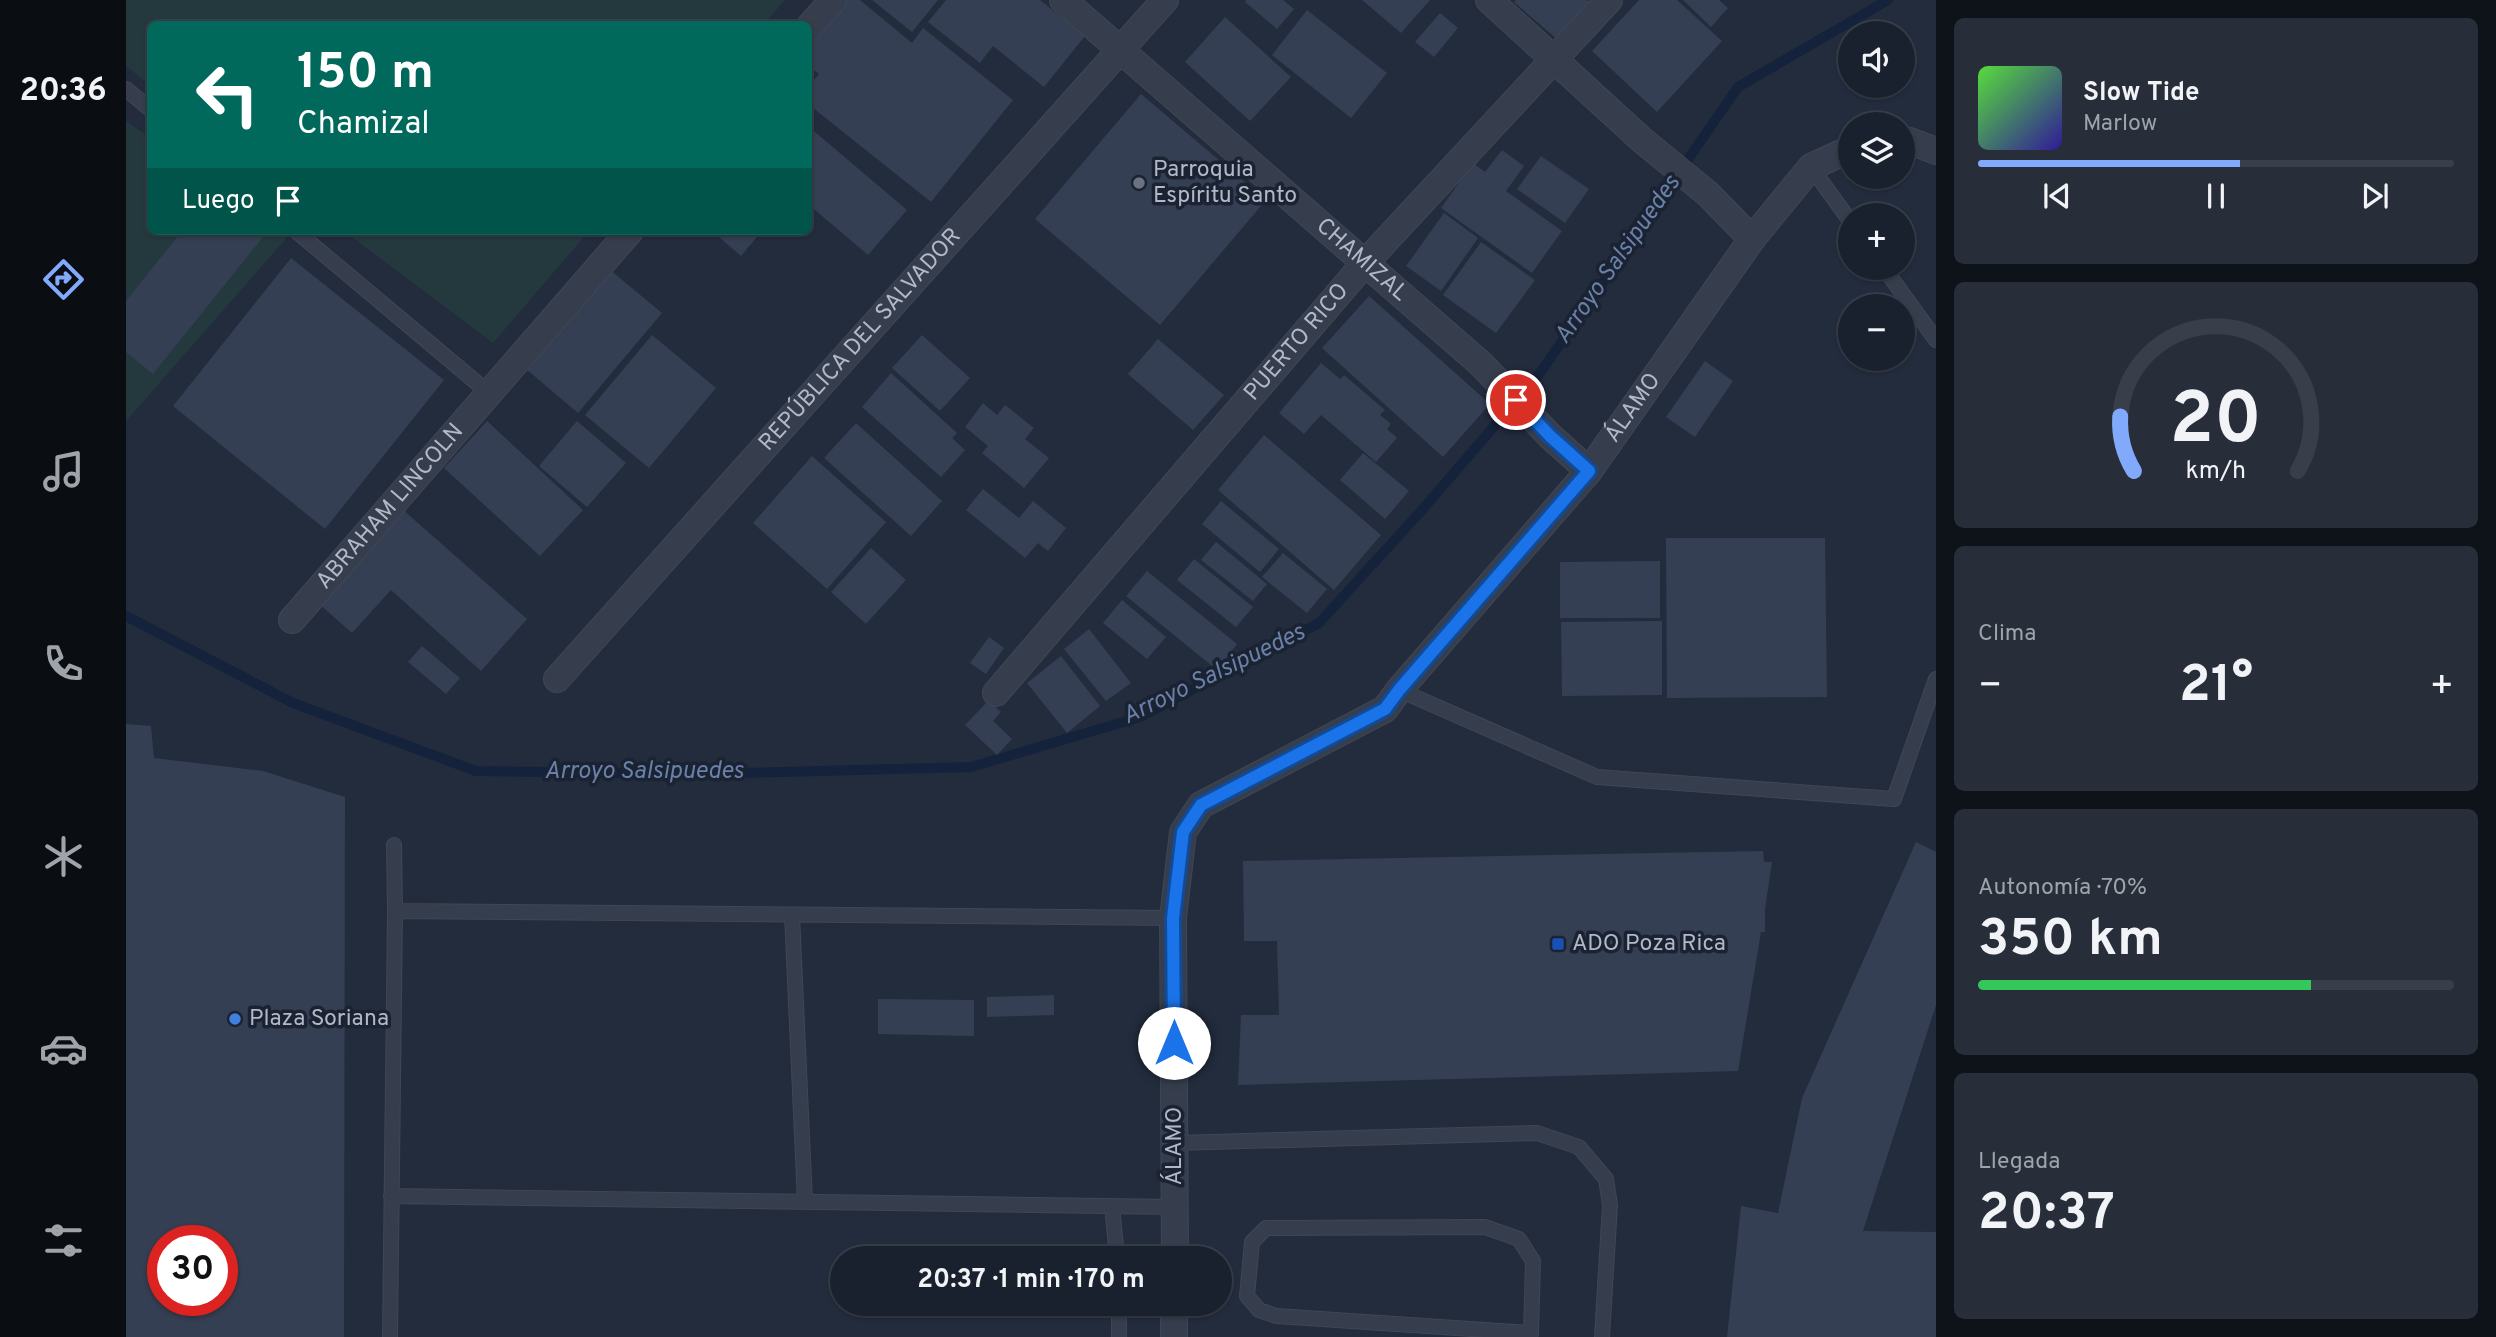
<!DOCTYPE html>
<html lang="es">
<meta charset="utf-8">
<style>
:root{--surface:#1a212e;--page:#272e3a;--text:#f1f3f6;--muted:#9fa3aa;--line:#383e4a;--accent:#82aafc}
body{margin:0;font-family:Overpass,sans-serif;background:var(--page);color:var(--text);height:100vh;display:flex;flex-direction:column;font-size:26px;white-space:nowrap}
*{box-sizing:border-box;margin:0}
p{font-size:23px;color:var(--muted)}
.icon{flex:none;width:38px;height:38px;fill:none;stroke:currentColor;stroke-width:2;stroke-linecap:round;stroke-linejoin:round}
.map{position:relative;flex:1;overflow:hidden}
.sheet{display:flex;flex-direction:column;gap:18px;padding:18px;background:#0e1219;width:560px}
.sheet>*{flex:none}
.hud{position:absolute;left:21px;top:21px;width:665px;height:214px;border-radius:10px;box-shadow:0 2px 5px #0004,0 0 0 2px var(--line);background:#00695c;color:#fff;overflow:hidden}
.tools{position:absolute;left:1712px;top:21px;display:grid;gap:14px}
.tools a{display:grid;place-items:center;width:77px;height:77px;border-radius:50%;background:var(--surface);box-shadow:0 2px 5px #0004,0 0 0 2px var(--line);font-size:35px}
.speed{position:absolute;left:21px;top:1225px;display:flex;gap:14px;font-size:35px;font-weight:700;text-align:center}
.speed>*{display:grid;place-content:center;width:91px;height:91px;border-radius:50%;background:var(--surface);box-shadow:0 2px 5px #0004,0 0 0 2px var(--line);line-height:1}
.speed .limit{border:10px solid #d22;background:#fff;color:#111}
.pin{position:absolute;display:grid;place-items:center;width:60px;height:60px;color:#fff;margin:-30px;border:4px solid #fff;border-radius:50%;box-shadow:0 2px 7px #0007}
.me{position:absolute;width:77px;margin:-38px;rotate:0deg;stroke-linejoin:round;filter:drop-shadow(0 0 5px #0008)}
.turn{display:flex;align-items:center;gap:24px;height:147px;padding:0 35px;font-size:32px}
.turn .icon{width:91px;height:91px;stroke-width:2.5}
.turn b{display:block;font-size:49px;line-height:60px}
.then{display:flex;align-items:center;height:66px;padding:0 35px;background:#0003;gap:14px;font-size:26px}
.big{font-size:52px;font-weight:700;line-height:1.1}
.sheet .tile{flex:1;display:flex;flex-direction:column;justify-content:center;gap:10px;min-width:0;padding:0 24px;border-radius:10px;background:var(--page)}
.sheet .dial{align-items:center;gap:0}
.dial svg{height:182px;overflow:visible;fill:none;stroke:var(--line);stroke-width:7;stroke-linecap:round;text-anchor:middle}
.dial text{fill:var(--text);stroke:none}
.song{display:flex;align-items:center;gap:21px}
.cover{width:84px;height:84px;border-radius:10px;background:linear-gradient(135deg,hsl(110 70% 55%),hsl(250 70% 35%))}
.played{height:7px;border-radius:4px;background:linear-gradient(90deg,var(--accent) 55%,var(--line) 55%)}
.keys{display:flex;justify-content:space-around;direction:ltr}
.heat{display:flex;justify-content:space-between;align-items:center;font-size:38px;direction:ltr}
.charge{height:10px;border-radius:5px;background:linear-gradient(90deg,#34c759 70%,var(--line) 0)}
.trip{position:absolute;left:704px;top:1246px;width:402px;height:70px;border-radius:35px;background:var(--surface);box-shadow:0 2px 5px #0004,0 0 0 2px var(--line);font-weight:700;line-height:70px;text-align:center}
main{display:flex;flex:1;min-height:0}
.tab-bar{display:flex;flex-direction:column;width:126px;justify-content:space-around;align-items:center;background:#0a0d12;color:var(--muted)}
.tab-bar .icon{width:49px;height:49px}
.tab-bar .selected{color:var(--accent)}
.tab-bar b{font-size:32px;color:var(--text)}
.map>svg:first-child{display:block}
.green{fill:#24393e}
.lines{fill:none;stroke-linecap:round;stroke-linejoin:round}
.stream{stroke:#15223b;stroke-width:10}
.building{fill:#343f54;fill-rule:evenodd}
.service-casing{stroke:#3f4756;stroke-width:16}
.minor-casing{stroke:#3f4756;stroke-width:28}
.service{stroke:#363e4d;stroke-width:14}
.minor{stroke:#363e4d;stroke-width:26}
.route-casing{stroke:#114b97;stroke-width:18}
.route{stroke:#1a73e8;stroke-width:12}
.worship-dot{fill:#6b7280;stroke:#1b2332;stroke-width:2.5}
.transit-dot{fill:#1a4fb4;stroke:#1b2332;stroke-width:2.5}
.shop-dot{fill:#3f7fe0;stroke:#1b2332;stroke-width:2.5}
.labels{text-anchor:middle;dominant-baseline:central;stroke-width:7;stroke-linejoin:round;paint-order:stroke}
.poi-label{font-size:23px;fill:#b1b9c9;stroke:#1b2332;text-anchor:start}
.street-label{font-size:23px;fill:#b1b9c9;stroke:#1b2332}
.water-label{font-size:24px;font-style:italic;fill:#6980a9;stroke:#1b2332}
</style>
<main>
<nav class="tab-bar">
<b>20:36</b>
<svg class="icon selected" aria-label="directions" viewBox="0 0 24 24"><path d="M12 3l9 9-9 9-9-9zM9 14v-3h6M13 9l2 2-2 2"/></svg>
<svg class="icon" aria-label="music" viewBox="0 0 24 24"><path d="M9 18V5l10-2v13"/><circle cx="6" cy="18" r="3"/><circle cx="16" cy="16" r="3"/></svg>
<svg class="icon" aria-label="phone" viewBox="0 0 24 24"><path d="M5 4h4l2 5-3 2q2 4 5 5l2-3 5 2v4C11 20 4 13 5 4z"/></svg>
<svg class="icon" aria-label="climate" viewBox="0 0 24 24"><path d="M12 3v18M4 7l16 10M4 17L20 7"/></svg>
<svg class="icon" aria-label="car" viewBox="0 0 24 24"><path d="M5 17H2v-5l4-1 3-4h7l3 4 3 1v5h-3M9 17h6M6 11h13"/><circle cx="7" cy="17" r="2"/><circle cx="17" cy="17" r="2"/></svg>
<svg class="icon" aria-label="filters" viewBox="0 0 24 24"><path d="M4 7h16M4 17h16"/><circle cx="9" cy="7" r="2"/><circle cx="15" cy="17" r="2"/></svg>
</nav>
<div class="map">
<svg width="1810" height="1337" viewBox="0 0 1810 1337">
<rect width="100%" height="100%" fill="#222c3d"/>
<path class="green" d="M0,0h659l-21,24h-614v61l-24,-19z
M0,121l24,17v93h135l5,3 -164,187z
M218,231h245l-96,112z"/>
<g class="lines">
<path class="stream" d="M0,616l167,87 183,68 228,3 267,-7 169,-50 179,-94 103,-113 118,-137 198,-286 150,-87"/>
</g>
<path class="building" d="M717,0h17l52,43 11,-15 90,72 -82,102 -123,-98v-17l11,-13 -11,-8v-23z
M746,0h66l-26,32z
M820,0h94l45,36 -41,51 -51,-41 -13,17 -52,-41z
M1120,0h37l11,9 -17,20 -32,-27z
M1236,0h68l-29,33z
M1390,0h71l3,2 -32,38 -44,-38z
M1513,0h38l45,41 -65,71 -65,-61z
M1557,0h36l9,8 -17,19z
M1181,10l80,63 -36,45 -79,-63z
M1314,13l18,15 -24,29 -19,-15z
M1099,17l66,60 -41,44 -65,-59z
M1015,94l125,106 -106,125 -125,-106z
M682,126l99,84 -39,45 -60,-51z
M1376,150l22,16 -18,25 56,40 -30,42 -91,-65 32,-45 12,9z
M1415,156l48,33 -24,34 -48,-34z
M1318,213l34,25 -37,53 -35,-25z
M56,231h74l7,6 -110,137 -27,-22v-51z
M586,231h50l-21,25z
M1355,242l54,38 -39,53 -53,-38z
M165,258l153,122 -119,149 -152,-123z
M483,269l53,44 -84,100 -52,-44z
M1243,296l121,108 -47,53 -121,-109z
M526,335l64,53 -67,80 -64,-53z
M796,335l48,43 -30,33 -48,-43z
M1032,339l66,56 -31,35 -65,-56z
M1579,361l28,20 -38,56 -29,-20z
M1195,363l19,16 4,-4 41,35 -5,5 11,9 -4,5 10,9 -21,24 -55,-47 -17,19 -25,-21z
M765,373l66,60 -5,5 13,12 -24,27 -79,-70z
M857,403l14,12 8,-10 29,23 -9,11 24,19 -25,30 -42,-35 6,-7 -23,-19z
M361,421l96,89 -43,46 -96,-88z
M451,421l49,42 -39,44 -48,-41z
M730,423l86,78 -31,35 -87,-78z
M1138,435l117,100 -47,55 -116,-100z
M1237,453l46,38 -24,28 -45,-39z
M686,456l74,66 -59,67 -74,-66z
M857,489l36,29 14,-17 33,27 -18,23 -10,-8 -13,15 -59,-48z
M1095,501l58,48 -19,23 -58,-48z
M276,509l125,110 -46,52 -90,-81 -39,43 -34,-30z
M1540,538h159l2,159 -160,1z
M1090,542l51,42 -14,17 -52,-41z
M745,548l35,32 -40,44 -35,-32z
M1157,553l44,36 -20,24 -45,-36z
M1068,559l59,48 -17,20 -59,-47z
M1534,561v57h-100v-56z
M1021,571l90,73 -20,26 -91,-74z
M996,600l44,37 -19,22 -44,-36z
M1536,621v74l-100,1 -1,-74z
M963,629l42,54 -25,18 -42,-52z
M863,637l15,11 -18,26 -16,-11z
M296,646l38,32 -14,16 -38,-32z
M935,656l39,50 -33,27 -40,-50z
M862,701l13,11 -8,9 19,18 -15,16 -32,-30z
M0,724l25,2 3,32 109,13 82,26 -1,540h-218zM37,1241h59v59h-59z
M1790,842l20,10v153l-73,226 73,1v105h-209l14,-131 37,7 24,-115z
M1637,851l1,11h8l-7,47v23h-4l-23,139 -500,14 3,-70h38l-2,-74h-33l-1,-80z
M928,995v20l-67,2v-20z
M752,999l96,1v36l-96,-2z"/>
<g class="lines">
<defs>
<path id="service" d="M0,89l24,20
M1685,167l39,54
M170,231l193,162
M1758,268l52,72
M1273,690l198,87 297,22 42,-120
M268,845l1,66
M666,915l13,287
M1049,1143l362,-10 42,14 27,32 4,26 -8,132
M265,1196l784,11
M986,1206l5,52
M264,1337l5,-426 778,7
M993,1337v-33
M1404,1337l1,-4 2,-72 -14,-22 -34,-12 -219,1 -14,14 -5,54 12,14 17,6 255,17"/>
<g id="minor">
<path id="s1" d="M937,0l418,364 69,72 39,35"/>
<path d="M1363,0l153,140 66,54 44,45"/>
<path d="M682,28l25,-28"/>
<path d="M1776,142l8,-1 26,10"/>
<path id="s2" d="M166,620l338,-389"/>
<path id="s3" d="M431,679l608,-679"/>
<path id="s4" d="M870,693l369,-430 244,-263"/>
<path id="s5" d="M1049,1258l-2,-340 10,-86 18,-27 184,-96 14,-19 190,-219 163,-232 59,-72 39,-18"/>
<path d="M1048,1337v-33"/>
</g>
</defs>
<use href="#service" class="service-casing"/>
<use href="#minor" class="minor-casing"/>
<use href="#service" class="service"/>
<use href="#minor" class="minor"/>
</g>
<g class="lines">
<defs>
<path id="route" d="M1048,1043l-1,-125 10,-86 18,-27 184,-96 14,-19 190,-219 -39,-35 -34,-36"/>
</defs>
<use href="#route" class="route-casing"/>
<use href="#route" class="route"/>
</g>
<circle class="worship-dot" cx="1013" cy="183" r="7"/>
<rect class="transit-dot" x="1425" y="937" width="14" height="14" rx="3.5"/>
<circle class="shop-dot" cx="109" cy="1019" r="7"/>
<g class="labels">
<g class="poi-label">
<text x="1027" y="170">Parroquia<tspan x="1027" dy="26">Espíritu Santo</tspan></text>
<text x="1446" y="944">ADO Poza Rica</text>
<text x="123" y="1019">Plaza Soriana</text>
</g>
<g class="street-label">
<text stroke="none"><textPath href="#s1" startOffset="396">CHAMIZAL</textPath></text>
<text stroke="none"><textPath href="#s3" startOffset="455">REPÚBLICA DEL SALVADOR</textPath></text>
<text stroke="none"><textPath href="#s4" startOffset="462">PUERTO RICO</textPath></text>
<text stroke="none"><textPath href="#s5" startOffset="1057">ÁLAMO</textPath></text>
<text stroke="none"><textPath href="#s2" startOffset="150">ABRAHAM LINCOLN</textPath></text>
<text transform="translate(1049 1146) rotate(-90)">ÁLAMO</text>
</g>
<g class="water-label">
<text transform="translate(1492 260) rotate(-55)">Arroyo Salsipuedes</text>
<text transform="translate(1088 675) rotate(-26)">Arroyo Salsipuedes</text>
<text x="518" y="772">Arroyo Salsipuedes</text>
</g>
</g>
</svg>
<div class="tools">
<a><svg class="icon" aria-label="sound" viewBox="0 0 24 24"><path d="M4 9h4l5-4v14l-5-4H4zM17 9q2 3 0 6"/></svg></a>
<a><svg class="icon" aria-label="layers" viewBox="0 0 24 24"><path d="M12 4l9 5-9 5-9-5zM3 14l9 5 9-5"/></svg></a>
<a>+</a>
<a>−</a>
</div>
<div class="speed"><div class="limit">30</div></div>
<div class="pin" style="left:1390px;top:400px;background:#d93025"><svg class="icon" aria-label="arrive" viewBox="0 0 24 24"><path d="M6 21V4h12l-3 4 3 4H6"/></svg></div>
<svg class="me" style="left:1048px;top:1043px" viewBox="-20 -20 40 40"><circle r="19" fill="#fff"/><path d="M0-13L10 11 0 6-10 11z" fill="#1a73e8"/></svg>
<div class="trip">20:37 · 1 min · 170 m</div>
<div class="hud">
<div class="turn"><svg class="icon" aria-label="left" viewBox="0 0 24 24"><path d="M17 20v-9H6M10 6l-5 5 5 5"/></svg><div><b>150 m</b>Chamizal</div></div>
<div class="then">Luego<svg class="icon" aria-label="arrive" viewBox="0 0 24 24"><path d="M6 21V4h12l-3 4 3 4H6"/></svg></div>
</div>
</div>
<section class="sheet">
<div class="tile">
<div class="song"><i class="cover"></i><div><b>Slow Tide</b><p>Marlow</p></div></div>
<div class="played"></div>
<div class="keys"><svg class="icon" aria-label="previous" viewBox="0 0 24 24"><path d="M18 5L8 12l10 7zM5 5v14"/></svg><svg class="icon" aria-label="pause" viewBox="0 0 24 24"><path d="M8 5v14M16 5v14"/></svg><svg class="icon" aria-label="next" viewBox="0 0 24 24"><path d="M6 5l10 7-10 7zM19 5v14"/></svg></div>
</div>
<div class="tile dial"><svg viewBox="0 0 100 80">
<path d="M14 69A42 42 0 1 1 86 69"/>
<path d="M14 69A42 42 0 0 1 8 45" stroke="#82aafc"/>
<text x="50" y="56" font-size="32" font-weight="700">20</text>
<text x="50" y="72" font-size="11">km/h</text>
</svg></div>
<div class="tile"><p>Clima</p>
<div class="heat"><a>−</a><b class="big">21°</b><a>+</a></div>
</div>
<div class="tile"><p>Autonomía · 70%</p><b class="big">350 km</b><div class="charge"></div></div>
<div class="tile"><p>Llegada</p><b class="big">20:37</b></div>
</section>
</main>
